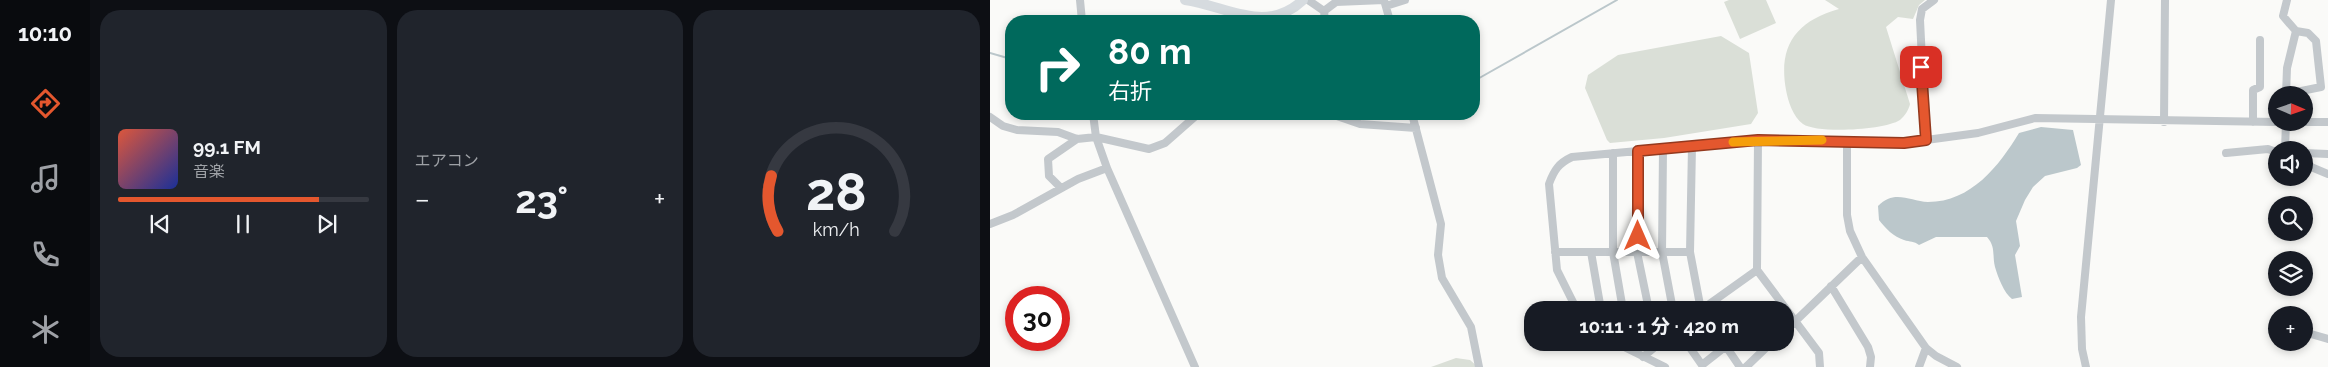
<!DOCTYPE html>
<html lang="ja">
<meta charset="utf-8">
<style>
:root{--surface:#171b24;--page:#20242c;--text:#f1f3f6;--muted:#9ea1a6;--line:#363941;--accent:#e4572e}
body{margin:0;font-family:Raleway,"Noto Sans JP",sans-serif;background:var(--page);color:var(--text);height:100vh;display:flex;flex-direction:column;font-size:19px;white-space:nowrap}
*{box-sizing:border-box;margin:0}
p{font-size:16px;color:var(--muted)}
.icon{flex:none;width:28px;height:28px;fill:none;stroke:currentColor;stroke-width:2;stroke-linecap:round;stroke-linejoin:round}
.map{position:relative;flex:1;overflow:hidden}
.details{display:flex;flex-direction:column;gap:10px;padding:10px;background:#0d0f14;width:900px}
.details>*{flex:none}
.top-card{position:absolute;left:15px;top:15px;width:475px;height:105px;border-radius:20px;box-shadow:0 2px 8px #0003;background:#00695c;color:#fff;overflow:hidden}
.needle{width:32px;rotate:92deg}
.tools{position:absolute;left:1278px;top:86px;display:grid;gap:10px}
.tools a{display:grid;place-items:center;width:45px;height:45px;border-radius:50%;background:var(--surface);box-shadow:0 2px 8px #0003;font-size:25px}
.speed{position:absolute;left:15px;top:286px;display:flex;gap:10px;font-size:25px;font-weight:700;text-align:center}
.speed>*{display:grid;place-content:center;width:65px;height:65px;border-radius:50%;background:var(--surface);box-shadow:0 2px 8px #0003;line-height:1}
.speed .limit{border:8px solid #d22;background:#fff;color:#111}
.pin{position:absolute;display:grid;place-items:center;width:42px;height:42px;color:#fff;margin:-21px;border-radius:10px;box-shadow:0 2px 8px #0006}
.me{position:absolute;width:55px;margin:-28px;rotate:0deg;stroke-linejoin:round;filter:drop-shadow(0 0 4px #0008)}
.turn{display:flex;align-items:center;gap:18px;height:105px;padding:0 20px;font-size:22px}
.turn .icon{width:65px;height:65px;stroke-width:2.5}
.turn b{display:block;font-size:35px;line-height:42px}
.big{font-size:38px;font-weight:700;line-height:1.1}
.details .tile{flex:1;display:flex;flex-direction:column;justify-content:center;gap:8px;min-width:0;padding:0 18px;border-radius:20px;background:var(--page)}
.details .dial{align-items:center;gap:0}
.dial svg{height:130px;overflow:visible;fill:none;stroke:var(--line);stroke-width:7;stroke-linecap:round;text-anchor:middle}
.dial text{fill:var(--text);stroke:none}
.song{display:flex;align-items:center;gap:15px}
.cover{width:60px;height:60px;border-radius:8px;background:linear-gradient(135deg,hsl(10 70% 55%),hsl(230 70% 35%))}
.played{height:5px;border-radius:2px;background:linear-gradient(90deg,var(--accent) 80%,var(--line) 80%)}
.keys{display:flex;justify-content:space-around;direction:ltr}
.heat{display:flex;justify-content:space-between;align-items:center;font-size:28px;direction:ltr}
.details .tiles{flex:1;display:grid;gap:10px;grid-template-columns:repeat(3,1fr)}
.trip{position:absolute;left:534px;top:301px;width:270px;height:50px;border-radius:20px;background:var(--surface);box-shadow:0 2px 8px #0003;font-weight:700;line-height:50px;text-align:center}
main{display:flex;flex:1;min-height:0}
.tabs{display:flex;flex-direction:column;width:90px;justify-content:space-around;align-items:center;background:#090b0e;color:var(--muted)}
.tabs .icon{width:35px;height:35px}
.tabs .active{color:var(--accent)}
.tabs b{font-size:22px;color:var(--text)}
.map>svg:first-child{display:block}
.green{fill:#dadfd7}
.water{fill:#bbc7cb}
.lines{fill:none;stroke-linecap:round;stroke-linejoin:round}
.stream{stroke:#bbc7cb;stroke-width:2}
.minor{stroke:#c3c8cc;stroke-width:8}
.major{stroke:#d6dbdf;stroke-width:10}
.route-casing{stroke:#94391e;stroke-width:12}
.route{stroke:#e4572e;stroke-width:9}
.slow{stroke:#f59e0b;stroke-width:9}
</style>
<main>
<nav class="tabs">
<b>10:10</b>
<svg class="icon active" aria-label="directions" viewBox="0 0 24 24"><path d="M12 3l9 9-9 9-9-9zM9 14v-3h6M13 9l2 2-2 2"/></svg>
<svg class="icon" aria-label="music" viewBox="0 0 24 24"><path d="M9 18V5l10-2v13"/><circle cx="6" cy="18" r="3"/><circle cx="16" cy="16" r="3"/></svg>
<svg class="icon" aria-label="phone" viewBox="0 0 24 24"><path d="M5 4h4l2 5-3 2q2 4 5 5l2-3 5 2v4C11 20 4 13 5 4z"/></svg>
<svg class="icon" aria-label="climate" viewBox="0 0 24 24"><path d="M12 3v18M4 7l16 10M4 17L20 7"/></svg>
</nav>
<section class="details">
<div class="tiles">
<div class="tile">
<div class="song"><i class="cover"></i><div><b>99.1 FM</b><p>音楽</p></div></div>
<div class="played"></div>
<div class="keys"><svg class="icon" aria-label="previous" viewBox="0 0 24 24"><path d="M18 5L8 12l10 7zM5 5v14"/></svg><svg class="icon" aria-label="pause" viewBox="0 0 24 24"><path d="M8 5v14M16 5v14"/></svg><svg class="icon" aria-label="next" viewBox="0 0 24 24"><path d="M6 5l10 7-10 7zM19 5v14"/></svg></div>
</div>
<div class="tile"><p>エアコン</p>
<div class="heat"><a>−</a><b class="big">23°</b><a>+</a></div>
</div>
<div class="tile dial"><svg viewBox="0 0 100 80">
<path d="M14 69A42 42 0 1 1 86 69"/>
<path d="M14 69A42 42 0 0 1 10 35" stroke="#e4572e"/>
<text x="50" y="56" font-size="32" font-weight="700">28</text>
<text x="50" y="72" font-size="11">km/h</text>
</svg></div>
</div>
</section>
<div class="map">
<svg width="1338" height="367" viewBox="0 0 1338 367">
<rect width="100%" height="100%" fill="#fafaf8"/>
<path class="green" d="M739,0h37l10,23 -36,16 -16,-37z
M835,0h100l-6,5 -6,14 -15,-2 -12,10 24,77c-1,5 -5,12 -10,16 -15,10 -83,14 -97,4 -10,-7 -15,-23 -17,-34 -8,-44 10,-69 53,-81z
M731,36l28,17 9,60 -7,11 -87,14 -54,5 -3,-3 -22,-52 3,-13 30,-20z
M466,358l14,2 8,7h-47z"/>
<path class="water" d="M1051,127l32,3 8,35 -4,3 -32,8 -12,11 -8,13 -9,21 4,25 -5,9 7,42 -10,2c-8,-6 -14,-22 -17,-32 -3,-12 1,-20 -8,-30h-51l-17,8c-5,-4 -9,-3 -15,-5 -10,-3 -19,-12 -25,-20l-1,-14c16,-17 32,-5 50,-4 43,0 71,-36 91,-69z"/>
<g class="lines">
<path class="stream" d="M0,53l21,6
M484,81l143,-81
M426,114h1"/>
<path class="minor" d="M90,0l2,21
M318,0l16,11 1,10
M396,6l19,-6
M334,11l12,-9 48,-2 6,21
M1296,94l35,-7 -5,-46 -8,-8 -12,-2
M1296,95l1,-27 9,-37 -13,-15 4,-16
M103,114l3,23 11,31 88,199
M341,114l29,10 56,4
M422,114l29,110 -3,31 4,23 29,49 8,40
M0,117l13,9 14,4 41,2 19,7 19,-2 53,12 16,-6 33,-29
M1174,122l1,-122
M1263,122v-32l7,-3v-47
M1314,122h24
M857,140v75l3,16 12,26 64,91 10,8 21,11
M936,140l-6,-120 2,-11 12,-9
M702,146l-2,106 11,58
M673,149l-1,103 11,58
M1295,150l1,-28
M648,151l-1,101 12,58
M623,153v99l10,58
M1236,153l42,-4 8,3
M1314,153l24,1
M1314,164l24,10
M71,188l-12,-12 -1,-17 29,-20
M0,224l23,-9 65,-36 29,-11
M565,252h135
M601,252l10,58
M767,270l62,83 1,14
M841,286l37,61 3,10 -1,10
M587,310l-20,-40 -8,-86c5,-14 10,-21 23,-27l186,-17 146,3 74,-10 57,-15 241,4
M711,310l56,-40 1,-130
M795,331l77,-74
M1314,332l24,7
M624,342l51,25
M696,342l16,23 24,-19
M733,342l17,25
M653,357l18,-15
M756,367l26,-25
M929,367l7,-19
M1096,367l-4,-18 -1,-32 30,-317"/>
<path class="major" d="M195,0c42,6 81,35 118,0"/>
</g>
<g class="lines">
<defs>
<path id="route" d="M648,236v-85l120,-11 146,3 22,-3 -5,-73"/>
</defs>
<use href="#route" class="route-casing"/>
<use href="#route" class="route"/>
<path class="slow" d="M743,142l89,-2"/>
</g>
</svg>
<div class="tools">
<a><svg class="needle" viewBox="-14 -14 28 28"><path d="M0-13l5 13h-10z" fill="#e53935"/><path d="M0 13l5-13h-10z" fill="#9ea1a6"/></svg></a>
<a><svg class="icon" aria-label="sound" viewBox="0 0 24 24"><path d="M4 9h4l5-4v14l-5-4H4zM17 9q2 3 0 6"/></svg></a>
<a><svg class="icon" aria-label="search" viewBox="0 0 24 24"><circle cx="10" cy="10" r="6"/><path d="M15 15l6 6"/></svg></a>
<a><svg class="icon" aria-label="layers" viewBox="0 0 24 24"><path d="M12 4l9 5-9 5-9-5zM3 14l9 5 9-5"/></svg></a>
<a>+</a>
</div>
<div class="speed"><div class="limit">30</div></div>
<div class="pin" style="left:931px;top:67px;background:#d93025"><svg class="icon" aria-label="arrive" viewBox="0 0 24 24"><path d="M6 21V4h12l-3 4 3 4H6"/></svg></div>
<svg class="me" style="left:648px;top:236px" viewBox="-20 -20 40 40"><path d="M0-17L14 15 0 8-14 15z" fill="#e4572e" stroke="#fff" stroke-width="4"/></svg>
<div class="trip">10:11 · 1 分 · 420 m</div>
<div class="top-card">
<div class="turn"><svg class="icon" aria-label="right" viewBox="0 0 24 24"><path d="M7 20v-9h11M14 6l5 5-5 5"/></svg><div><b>80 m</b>右折</div></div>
</div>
</div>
</main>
